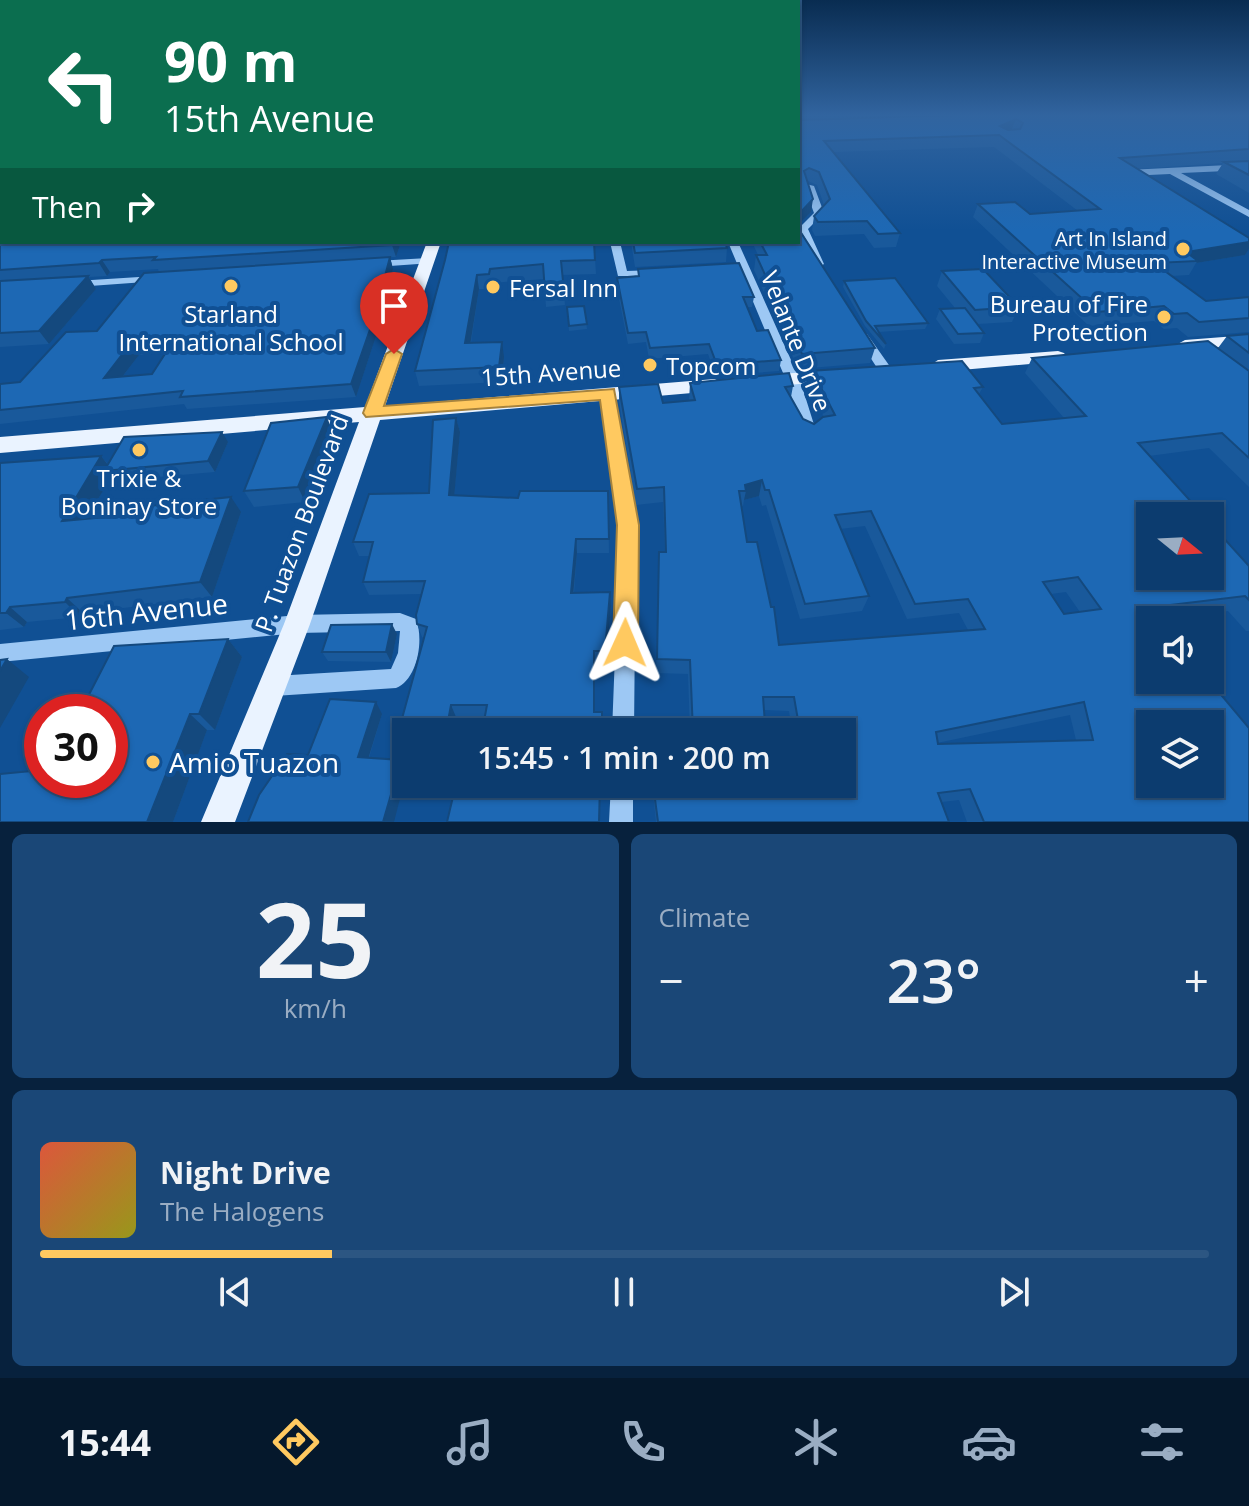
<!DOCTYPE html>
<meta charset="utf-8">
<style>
:root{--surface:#0c3c6f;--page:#1a4777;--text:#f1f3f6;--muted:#9aadc3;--line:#2c5682;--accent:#ffc960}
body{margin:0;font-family:"Open Sans",sans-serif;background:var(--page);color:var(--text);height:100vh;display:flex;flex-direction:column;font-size:30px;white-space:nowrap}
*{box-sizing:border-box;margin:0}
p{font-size:26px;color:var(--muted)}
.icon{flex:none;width:44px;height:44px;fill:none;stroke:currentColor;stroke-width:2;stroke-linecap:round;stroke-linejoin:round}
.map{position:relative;height:822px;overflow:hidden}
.panel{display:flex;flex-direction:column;gap:12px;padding:12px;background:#07213d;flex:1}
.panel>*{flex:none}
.top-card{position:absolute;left:0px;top:0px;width:800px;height:244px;box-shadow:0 2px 6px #0004,0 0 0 2px var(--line);background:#0b6e4f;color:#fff;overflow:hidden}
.needle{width:52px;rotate:108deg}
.tools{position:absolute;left:1136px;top:502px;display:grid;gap:16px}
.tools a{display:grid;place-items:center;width:88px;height:88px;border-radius:0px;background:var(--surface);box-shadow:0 2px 6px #0004,0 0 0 2px var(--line);font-size:40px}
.speed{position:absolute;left:24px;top:694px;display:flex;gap:16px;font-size:40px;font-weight:700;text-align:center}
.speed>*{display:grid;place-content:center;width:104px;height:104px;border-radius:50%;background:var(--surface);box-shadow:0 2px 6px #0004,0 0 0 2px var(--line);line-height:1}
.speed .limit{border:12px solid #d22;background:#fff;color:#111}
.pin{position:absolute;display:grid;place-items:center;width:68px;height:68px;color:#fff;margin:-82px -34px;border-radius:50% 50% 50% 0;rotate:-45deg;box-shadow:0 0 8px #0007}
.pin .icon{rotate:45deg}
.me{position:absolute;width:88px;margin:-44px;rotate:1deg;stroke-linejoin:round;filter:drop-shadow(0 0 6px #0008)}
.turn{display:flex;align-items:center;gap:28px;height:168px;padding:0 32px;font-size:36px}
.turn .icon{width:104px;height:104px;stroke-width:2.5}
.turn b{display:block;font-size:56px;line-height:68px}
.then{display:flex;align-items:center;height:76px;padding:0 32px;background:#0003;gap:16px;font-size:30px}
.big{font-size:60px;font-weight:600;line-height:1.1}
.panel .widget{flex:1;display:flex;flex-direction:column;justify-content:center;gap:12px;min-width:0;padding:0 28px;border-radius:12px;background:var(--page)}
.panel .dial{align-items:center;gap:0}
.dial b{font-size:104px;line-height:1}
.song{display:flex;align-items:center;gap:24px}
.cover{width:96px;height:96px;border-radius:12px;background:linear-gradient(135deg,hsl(10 70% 55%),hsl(60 70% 35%))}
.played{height:8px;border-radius:4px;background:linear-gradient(90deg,var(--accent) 25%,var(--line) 25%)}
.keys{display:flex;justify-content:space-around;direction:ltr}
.heat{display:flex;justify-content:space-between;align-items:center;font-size:44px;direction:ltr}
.panel .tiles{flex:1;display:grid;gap:12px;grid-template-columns:1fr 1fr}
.widget:last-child{grid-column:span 2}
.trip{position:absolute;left:392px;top:718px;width:464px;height:80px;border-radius:0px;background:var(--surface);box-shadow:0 2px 6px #0004,0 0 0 2px var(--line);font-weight:600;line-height:80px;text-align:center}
.menu{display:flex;height:128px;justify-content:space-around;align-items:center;background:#05182c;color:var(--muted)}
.menu .icon{width:56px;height:56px}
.menu .current{color:var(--accent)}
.menu b{font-size:36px;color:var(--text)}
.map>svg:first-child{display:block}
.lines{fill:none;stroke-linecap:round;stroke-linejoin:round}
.minor{fill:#9dc8f4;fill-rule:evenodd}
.major{fill:#eaf3ff;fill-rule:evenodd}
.wall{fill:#19599b;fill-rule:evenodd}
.shaded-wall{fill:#14497e}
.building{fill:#1d68b4;stroke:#14497e;stroke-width:2;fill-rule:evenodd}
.route{fill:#ffc960;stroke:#a6833e;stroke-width:2}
.poi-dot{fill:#ffc960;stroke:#105094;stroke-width:3}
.labels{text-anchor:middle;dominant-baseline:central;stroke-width:8;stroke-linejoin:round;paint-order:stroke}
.far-poi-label{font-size:20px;fill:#fff;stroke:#105094;text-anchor:end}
.poi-label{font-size:24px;fill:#fff;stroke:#105094;text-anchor:start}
.street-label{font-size:24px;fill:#fff;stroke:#105094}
.near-street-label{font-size:28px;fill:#fff;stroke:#105094}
.near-poi-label{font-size:28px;fill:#fff;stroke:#105094;text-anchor:start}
</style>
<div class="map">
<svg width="1249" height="822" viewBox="0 0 1249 822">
<rect width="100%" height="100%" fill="#105094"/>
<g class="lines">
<path class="minor" d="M1249,164v6l-68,3 68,37v7l-79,-43 -43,2 -4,-3 4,-3z
M806,184l8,2 10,27 -16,16 16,35 -5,3 -5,-3 -16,-35 16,-16 -10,-27z
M610,242h10l7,29 28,-1 5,3 -5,3h-37z
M728,242h10l62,138 16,51 -2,4 -5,1 -7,-5 -16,-51z
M428,258l5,3 -1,2 -56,4 -5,-3 5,-3z
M155,276l6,3 -2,2 -83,6 -6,-3 6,-3z
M863,333l4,1 24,34 2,3 -2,3h-10l-24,-37z
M608,389l7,5 21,131 -2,207h-22l8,-207 -19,-131z
M400,613l16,6c8,20 2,60 -20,69l-122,8 -7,-3 -3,-7 3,-7 7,-3 117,-7 7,-16 2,-22 -103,2 -297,29v-18l297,-29z
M611,784h22v38h-24z"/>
<path class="major" d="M427,242h14l-56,164 330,-27 10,6 -10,6 -335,29 -70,204 -75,198h-34l83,-198 75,-202 -359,31v-16l365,-30z
M1249,335v10l-64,5 -9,-5 9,-5z
M1058,351l6,2 3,4 -3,4 -126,11 -9,-6 9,-6z
M835,370l7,2 2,4 -2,4 -75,7 -10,-6 10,-6z"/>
</g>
<path class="wall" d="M0,115l2,127h399l-5,15h-6l3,12 -15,61 -22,67 -169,12 -3,-5 -184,20v-40l20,-2 77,-51 62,-59 -1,-3 -48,3 -3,4 -18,1 7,12 -47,55 -49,3zM165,353l-13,21 -29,2 16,-21z
M798,115h451v78l-33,-19 7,-11 -86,6 110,68h2v12l-4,6 -49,8 -7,12 -18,1 35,25 43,-4v35l-61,5 -11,-9 -13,1 -10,-8 -65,5 -116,-109 5,-13 52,10 48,-3 -84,-64 -160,5 66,81 -4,14 -22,1 -10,-14 -49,2 -3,-6 2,-14 10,-11 -7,-20 -9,-4 3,31 -10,10 -1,8 75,118 -5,15 -72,6 -13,-30 2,-11 -10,-22h-7l-16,-36 2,-15h2l-6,-13h46z
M594,242l2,32 -34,1 3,30 -19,2 -2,-28 -52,4v6h-13l-8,54 33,14 -2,25 -83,4 -4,-15 30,-111z
M631,242h94l2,6 -1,14 -91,5z
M638,269l116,28 -2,10h-5l10,24 24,29 -2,11 -63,5 -8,-22 -59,5 -3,-17 -18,2 -11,-56v-10l21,-2z
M942,271l77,36 -7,15 -34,2 6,9 -4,10 -26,1 -18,-25 4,-10 15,-1 -18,-22z
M844,281l84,42 -3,6 -47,3 8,12 -2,5 -19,-23 -22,-39z
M584,306l3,23 -18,2 -2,-24z
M1249,334v153l-40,-39 -60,8 100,110v65h-3l-18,-20 -74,8 -4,61 62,4 37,138h-282l-8,-22 -17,2 7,20h-293l-4,-38h190v-52h-50l-3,-21 -25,-1 1,14 -2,8h-73l-2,-58 -32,-1 3,-121h6l-2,-50 -27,3 -17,-103v-15l44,16 26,-2 1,-18 103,3 -2,11 12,22 11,5 10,-7 -9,-18h-6l-4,-13 4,-15 174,16 -4,7 23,30 62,-6 -39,-45 7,-15 186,-10 9,-12zM759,496l3,10 4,-1 34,114 62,-8 7,-15 -29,-67 25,-3 42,93 52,-6 9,17 -189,15 -32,-103 -6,-36h2l1,-6zM1066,592l14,20 -16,2 -13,-20zM1070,715l6,25 -138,4 -1,-1z
M456,418l4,14 -6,64 64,2 90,-7 1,62h-32l-3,40 36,-1 1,14 -5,57h-11l-110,54h-29l-50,15v43l-98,-20 74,-41 -13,44 22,1 33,-121 -2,-1 -5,-13 5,-30 -53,1 -6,-13 6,-26h-10l-6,-14 76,-49z
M333,433l-28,69 -51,5 -10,-16z
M228,442l-13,30 -103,9 -2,-2 -24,40 155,-7 -29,85 -129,16 -3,4 -53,5 -3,5 -24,3v-167l101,-7 7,8z
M397,634l-6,28 -63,-1 -6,-9z
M228,639l14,18 -27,73h-8l-34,92h-173l42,-42z"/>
<path class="shaded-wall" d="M1016,119l-5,12 -11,-5z
M813,199l-2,13 -11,11 -2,-8z
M393,242h8l-5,15 -4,-12z
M1249,242v7l-4,6 -49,8 2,-2 -12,-9z
M390,257l3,12 -15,61 -22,67 -5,-13z
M102,260l8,12 -3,4 -8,-13z
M477,275l2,14 -11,69 -3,-15z
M88,276l8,13 -47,55 -10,-13z
M502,342l2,15 -2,25 -3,-15z
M131,343l8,12 -27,35 -8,-12z
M327,417l6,16 -28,69 -7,-15z
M456,418l4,14 -7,77 -4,-14z
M222,432l6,10 -13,30 -7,-11z
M101,456l11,14 -8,1 6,8 -34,57 -14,-15z
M762,480l-3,16 -15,4 2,-9 -1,-6z
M231,497l10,15 -29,85 -12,-15z
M576,539l1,14 -5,53 -1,-13z
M610,592l1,14 -5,57 -1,-12z
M67,598l16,15 -3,4 -15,-15z
M10,607l17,15 -3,5 -18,-14z
M392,624l5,10 -6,28 -5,-10z
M228,639l14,18 -27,73 -16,-16z
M7,659l22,18 -29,51v-57z
M376,702l6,12 -17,55 -7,-12z
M451,705l5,12 -3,15h-7z
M190,714l17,16 -34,92h-26z
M401,760l5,9v6l-12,47h-11z"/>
<path class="building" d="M0,115h2v127h391l-1,3 -239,15 3,-3 -54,3 -3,3 -99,7z
M957,115h292v34l-129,9 129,80v4l-63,10 12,9 -44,2 52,38 43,-4v21l-50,4 -12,-9 -13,1 -10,-8 -67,6 -119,-108 37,-2 15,12 70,-5 -101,-74 -175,6 76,92 -22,1 -11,-13 -49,1 -4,-6 16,-17 -11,-27 -10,-4 -5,3 9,28 -15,16v-97l2,2zM1016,119l7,4 -3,6 -12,1 -8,-4z
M1249,161v14l-25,-13z
M798,228l77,120 -73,6 -14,-30h7l-15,-33 -7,1 -17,-37h11l-7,-13h38z
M449,242h145l1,18 -34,1 3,30 -19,1 -2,-28 -53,5 -1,5 -12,1 -12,68 37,-1 -3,25 -84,4 30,-111z
M633,242h92l2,6 -92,5z
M390,257l-16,61 -23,66 -171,13 3,-6 -183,19v-26l20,-2 46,-50 31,-1 47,-58zM174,340l-22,34 -48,4 27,-35z
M739,263l15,34h-11l14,34 11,-1 13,30 -64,5 -8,-21 -59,4 -4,-16 -18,1 -11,-55 22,-2 -1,-7z
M983,269l36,38 -44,3 -33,-39z
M88,276l-49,55 -39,2v-52z
M895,278l33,45 -53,3 11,18 -20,-23 -22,-40z
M584,306l3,18 -18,2 -2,-19z
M965,308l19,25 -26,1 -18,-25z
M1249,334v19l-22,-17z
M1208,341l41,30v87l-27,-25 -84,10 66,73h-54v60h60v-53l39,43v34l-4,-4 -100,12 10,12h-5v60h60v-4l4,1 -2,7 37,44v94h-265l-14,-33 -32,4 11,29h-291l-5,-38h189v-52h-31l-1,-6h-11l-5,-29h-31l2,27h-4l1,8h-110h41l-3,-72 -33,-1 2,-107h7l-2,-65 -27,2 -18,-102 39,-3 5,19 32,-3 -5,-17 99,-10 4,13 -8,1 18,32 11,5 9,-7 12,-2 -16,-31h-6l-4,-13 153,-10 21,26 -9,1 28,36 84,-8 -54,-58zM762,480l3,10h4l36,114 64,-8 -34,-81 36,-4 44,93 53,-5 17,30 -206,16 -5,-38h-3l-14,-65h-10l-8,-51h7l-1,-6zM1078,577l23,32 -37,5 -21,-32zM1084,702l9,38 -155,4 -2,-12zM1150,724h60v60h-60z
M327,417l-29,70 -54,4 27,-68z
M456,418l-7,77 69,3 2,-7h88l1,48h-33l-5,54 39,-1 -5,59h-11v61h8v20h-120l5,-27h-36l-5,27h-40v27h-15l36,-132 -10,-3 -1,-9 9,-34 -62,1 10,-40h-20l16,-48 60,-1 4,-73z
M222,432l-14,29 -104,10 20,-34z
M101,456l-39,65 55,-5 4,-7 110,-12 -31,85 -133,16 -2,4 -55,5 -4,6h-6v-150z
M392,624l-6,28h-64l9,-27z
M228,639l-29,75h-9l-43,108h-147v-48l42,-4v10h68v-68h-30l34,-66z
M7,659l-7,12v-11z
M330,699l46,3 -18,55 43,3 -18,62h-135l11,-27 28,-41 21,1z
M456,784h144l-1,38h-152z"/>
<linearGradient id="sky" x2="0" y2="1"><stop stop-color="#092c51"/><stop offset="0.5" stop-color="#31649f"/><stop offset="1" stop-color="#31649f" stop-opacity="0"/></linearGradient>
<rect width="1249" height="230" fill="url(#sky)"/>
<path class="route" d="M394,349l8,5 -18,52 230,-17 25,136 -1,118 -4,8 -9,4 -9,-4 -3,-8 4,-118 -17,-125 -234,17 -3,-4 23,-59z"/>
<g class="poi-dot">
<circle cx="1183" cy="249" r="8"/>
<circle cx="231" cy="286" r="8"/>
<circle cx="493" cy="287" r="8"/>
<circle cx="1164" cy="317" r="8"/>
<circle cx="650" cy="365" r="8"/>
<circle cx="139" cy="450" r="8"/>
<circle cx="153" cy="762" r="8"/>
</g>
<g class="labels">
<g class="far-poi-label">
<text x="1167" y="238">Art In Island<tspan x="1167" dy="23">Interactive Museum</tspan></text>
</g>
<g class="poi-label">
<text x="509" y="287">Fersal Inn</text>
<text x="1148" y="303" text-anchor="end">Bureau of Fire<tspan x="1148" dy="28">Protection</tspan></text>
<text x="231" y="313" text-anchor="middle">Starland<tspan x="231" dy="28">International School</tspan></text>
<text x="666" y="365">Topcom</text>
<text x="139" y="477" text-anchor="middle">Trixie &amp;<tspan x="139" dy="28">Boninay Store</tspan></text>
</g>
<g class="street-label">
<text transform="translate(797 341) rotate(68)">Velante Drive</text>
<text transform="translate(551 372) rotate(-4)">15th Avenue</text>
<text transform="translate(301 523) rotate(-70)">P. Tuazon Boulevard</text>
</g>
<g class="near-street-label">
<text transform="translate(146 611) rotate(-6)">16th Avenue</text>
</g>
<g class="near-poi-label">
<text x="169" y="762">Amio Tuazon</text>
</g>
</g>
</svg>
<div class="tools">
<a><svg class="needle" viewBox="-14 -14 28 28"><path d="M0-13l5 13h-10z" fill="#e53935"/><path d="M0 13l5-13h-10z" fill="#9aadc3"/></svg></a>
<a><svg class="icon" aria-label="sound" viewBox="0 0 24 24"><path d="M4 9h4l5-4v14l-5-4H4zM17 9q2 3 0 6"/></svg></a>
<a><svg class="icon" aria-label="layers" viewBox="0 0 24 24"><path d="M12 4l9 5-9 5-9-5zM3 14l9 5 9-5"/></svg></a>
</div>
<div class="speed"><div class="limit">30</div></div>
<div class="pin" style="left:394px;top:354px;background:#d93025"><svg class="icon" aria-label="arrive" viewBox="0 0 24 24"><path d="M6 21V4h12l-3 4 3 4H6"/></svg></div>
<svg class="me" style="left:625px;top:643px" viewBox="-20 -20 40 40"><path d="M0-17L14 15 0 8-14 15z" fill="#ffc960" stroke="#fff" stroke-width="4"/></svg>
<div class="trip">15:45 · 1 min · 200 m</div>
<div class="top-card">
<div class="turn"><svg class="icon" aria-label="left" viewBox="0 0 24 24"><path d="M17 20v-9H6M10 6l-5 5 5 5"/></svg><div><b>90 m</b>15th Avenue</div></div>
<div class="then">Then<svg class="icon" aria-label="right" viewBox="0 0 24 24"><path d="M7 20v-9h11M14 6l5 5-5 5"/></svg></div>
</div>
</div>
<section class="panel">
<div class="tiles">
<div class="widget dial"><b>25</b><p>km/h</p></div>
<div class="widget"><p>Climate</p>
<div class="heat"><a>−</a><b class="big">23°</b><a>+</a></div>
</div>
<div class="widget">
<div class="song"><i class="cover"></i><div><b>Night Drive</b><p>The Halogens</p></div></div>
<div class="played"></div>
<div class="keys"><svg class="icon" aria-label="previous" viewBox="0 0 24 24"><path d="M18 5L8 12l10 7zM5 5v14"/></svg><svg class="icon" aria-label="pause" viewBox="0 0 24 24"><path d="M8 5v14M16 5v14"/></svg><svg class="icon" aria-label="next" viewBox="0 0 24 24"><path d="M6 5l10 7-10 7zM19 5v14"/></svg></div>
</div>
</div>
</section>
<nav class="menu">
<b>15:44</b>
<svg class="icon current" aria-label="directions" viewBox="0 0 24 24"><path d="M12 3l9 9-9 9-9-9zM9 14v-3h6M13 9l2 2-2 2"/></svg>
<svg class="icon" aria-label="music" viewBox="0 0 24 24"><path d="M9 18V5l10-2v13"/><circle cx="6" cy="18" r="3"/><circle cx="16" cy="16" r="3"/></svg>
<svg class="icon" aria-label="phone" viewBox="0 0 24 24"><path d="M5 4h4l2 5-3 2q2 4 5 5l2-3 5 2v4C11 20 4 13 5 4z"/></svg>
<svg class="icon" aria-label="climate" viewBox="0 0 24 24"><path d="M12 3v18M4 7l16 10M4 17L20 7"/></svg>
<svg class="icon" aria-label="car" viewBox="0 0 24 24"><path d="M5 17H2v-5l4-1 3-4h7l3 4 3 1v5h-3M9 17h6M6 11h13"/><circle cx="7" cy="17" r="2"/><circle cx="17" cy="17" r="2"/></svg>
<svg class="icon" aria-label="filters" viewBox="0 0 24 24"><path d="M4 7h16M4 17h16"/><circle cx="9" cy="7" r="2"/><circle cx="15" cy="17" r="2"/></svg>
</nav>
